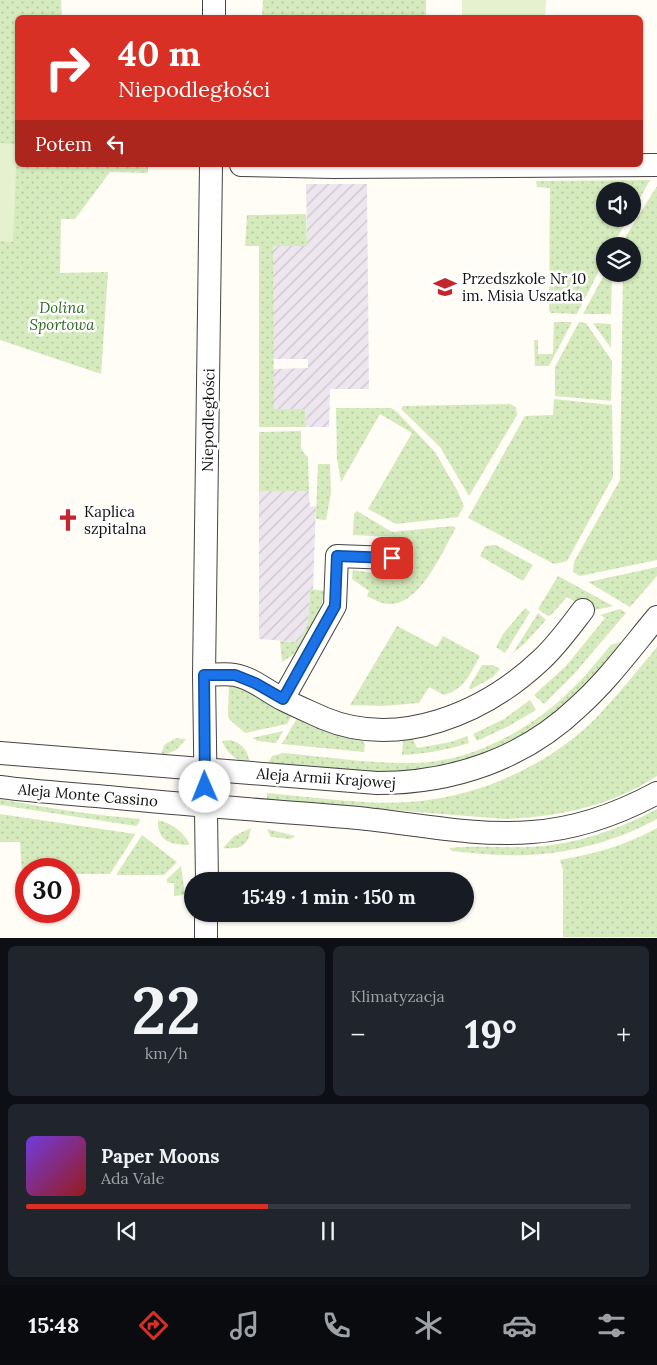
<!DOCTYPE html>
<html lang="pl">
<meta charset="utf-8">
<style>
:root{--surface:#171b24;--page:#20242c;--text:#f1f3f6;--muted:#9ea1a6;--line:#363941;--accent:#d93025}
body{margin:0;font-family:Lora,serif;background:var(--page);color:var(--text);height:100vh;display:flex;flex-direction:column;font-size:19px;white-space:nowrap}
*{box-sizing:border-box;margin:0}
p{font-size:16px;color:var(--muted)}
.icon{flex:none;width:28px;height:28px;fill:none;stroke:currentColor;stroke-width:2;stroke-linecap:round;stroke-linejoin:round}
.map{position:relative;height:938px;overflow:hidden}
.sheet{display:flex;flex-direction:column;gap:8px;padding:8px;background:#0d0f14;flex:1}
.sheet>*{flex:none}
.hud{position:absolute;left:15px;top:15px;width:628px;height:152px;border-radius:8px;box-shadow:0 1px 4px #0004;background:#d93025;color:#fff;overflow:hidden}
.tools{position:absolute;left:596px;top:182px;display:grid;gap:10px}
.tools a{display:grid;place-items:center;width:45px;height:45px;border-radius:50%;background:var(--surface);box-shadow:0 1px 4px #0004;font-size:25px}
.speed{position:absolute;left:15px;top:858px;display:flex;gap:10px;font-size:25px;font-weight:700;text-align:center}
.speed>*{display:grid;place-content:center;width:65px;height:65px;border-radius:50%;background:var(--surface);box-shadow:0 1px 4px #0004;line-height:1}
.speed .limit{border:8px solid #d22;background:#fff;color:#111}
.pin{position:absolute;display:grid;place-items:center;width:42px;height:42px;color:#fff;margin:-21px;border-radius:10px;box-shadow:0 2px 8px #0006}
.me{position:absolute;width:55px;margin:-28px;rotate:359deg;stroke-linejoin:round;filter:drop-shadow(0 0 4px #0008)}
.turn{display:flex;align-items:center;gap:18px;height:105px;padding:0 20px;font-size:22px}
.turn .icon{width:65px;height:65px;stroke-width:2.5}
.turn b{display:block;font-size:35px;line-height:42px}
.then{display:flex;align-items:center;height:48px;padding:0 20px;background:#0003;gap:10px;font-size:19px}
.big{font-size:38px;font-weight:700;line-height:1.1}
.sheet .card{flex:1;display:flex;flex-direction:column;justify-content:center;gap:8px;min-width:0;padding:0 18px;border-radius:8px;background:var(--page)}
.sheet .dial{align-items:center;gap:0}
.dial b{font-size:65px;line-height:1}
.song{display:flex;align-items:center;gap:15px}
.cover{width:60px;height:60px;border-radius:8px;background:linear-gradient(135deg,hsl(260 70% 55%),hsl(0 70% 35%))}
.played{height:5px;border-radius:2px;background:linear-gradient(90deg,var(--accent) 40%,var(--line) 40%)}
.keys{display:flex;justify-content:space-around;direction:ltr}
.heat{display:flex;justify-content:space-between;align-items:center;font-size:28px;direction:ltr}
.sheet .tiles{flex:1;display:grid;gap:8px;grid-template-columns:1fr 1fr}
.card:last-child{grid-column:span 2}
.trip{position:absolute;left:184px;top:872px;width:290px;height:50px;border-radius:25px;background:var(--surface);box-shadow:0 1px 4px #0004;font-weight:700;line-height:50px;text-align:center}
.menu{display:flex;height:80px;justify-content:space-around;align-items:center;background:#090b0e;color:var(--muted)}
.menu .icon{width:35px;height:35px}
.menu .active{color:var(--accent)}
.menu b{font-size:22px;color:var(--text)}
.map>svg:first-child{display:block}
.industrial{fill:url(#industrial-furrows)}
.green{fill:url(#green-dots)}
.pitch{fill:#e6f2cf}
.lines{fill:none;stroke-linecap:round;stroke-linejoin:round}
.minor-casing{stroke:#444;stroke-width:24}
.minor{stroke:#fff;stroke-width:22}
.route-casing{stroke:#114b97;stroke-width:12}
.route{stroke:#1a73e8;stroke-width:9}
.labels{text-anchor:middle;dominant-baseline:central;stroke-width:5;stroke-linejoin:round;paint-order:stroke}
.poi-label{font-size:15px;fill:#111;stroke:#fff;text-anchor:start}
.park-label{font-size:15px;font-style:italic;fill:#2f6b1f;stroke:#fff}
.street-label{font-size:15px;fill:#111;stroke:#fff}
</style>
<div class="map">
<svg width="657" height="938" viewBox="0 0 657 938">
<defs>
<pattern id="industrial-furrows" width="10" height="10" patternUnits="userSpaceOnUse" patternTransform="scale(1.25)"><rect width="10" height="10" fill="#eee6ef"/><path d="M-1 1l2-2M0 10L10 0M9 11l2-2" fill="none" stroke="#cbc4cc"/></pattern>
<pattern id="green-dots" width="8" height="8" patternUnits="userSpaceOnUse" patternTransform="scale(1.25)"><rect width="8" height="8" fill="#d5ebbd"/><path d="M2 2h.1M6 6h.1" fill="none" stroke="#b6c8a1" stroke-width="1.8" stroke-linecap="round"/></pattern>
</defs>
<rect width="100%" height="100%" fill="#fffdf5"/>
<path class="industrial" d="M306,184h61l2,205h-39l-1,38h-23l-1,-18h-31l-1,-40 35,-1v-9h-35v-114l34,1z
M259,491h50l1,16 6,-1 -3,84 -3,-1 -2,34 -9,19 -40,-3z"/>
<path class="green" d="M0,0h61l1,17 -44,1v147h130v8l-38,-1 -35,47h-14l-1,54 48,-1 -7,102 -101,-34z
M263,0h163v17h-164z
M650,180l-17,31 -1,-20h-27v28h23l-16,27h-7v13l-28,55 -26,-1 -2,-3 1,-122 -13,-1 -1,-6z
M657,186v374l-77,16 -7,-4 1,-10 46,-82 3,-206h9v-28h-9v-5z
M306,214l1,32h-34l1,163h31l1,18h-47v-181h-14l2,-31z
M605,273l7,1 -1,40h-28z
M554,322h18l-23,44h-14l-1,-26h4v14h15z
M579,322l7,1 26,38 -1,40 -56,-5v-29z
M593,323l18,1v24z
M554,399l58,6 1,72 -46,84 -13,3 -86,-46 57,-102 28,-1z
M510,404l6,3 1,8 -48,81 -29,-49 -39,-38 2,-3z
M336,408h55l5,3 39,41 22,38 7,16 -6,11 -62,7 -28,-15 44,-76 -32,-19 -39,68 -4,-24z
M301,431v18l7,9 1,33h-50v-59z
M318,464h12l1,29 -5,27 -10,-1z
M357,511l35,21 61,-6 3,2c-14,23 -35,77 -67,76 -7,0 -16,-5 -22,-8l2,-5 -17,-12 1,-9 47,7 3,-27 -8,-1 -1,-12 -41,-2 1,-21z
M496,545l37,20 -10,16 -43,-25 5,-10z
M657,567v9l-27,31 -42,-25z
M558,576l55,30 -22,5 -24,-14 -16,18 -3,1 -10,-7z
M310,589l15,2 -8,32 -15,26 -20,13 -2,-21 19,1 9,-19z
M525,608l5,4 -25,41 -9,-6 7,-13z
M620,609l6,4 -52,61 -30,30 -10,-9 32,-29 39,-48 -5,-3z
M538,613l8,7 -22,24 -11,9z
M397,626l40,21 6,-11 37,20c-11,19 -15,33 -36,39l-15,-8 -10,16 -36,3 -33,-1z
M620,642l2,1 -25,31 -47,45 -57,33 -48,15 -63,6 -115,-8 5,-9 12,-3c44,4 88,11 132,10 51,-1 103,-28 141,-60 20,-17 37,-38 54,-58z
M657,647v129c-46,30 -98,41 -152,43l-238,-19v-7c47,4 94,12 141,9 67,-4 139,-35 187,-83 22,-23 42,-48 62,-72z
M482,665h11l7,4 -7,8 -23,13 -1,-3z
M229,685h6l57,30 -5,9 -42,9 -16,-14 -1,-4z
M530,700l6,10 -27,16 -32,15 -4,-7 31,-15z
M297,718l63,20 5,6 -1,8 -82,-8z
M283,731l-7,12 -18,-2 -6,-3z
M467,736l2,7c-22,7 -44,11 -67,12l1,-16 9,-2 5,11 34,-6z
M176,738l10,1 -10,11 -15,6 3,-11z
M231,740c13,4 17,12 19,24 -14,-3 -23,-11 -28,-23z
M0,799c47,9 93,16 140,20l-1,4 -3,3 -136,-21z
M657,809v10c-38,21 -85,34 -128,36 -26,1 -52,-1 -77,-4l-3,-3c27,-3 53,0 80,-1 45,-2 89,-17 128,-38z
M0,814l135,20v1l-25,39h-41v-5h-43v6h-4l-2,-33h-20z
M158,820c15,4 25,11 32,25 -18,0 -33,-3 -32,-25z
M251,828c-3,19 -10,21 -28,20l11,-12z
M657,828v109h-94v-67l-3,-10c34,-6 67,-15 97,-32z
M267,829l28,7 -4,3 -20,-2z
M142,835l35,27 -13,13h-48z
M181,866l4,29 -11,1v-13h-7v-4z"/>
<path class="pitch" d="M462,0h84l-1,17h-83z
M0,143l17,1 -4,98 -13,-1z"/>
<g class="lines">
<defs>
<path id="minor" d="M214,18v-18
M241,165l92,2 324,-2
M204,675c10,0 21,-2 31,0 17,3 32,16 47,24 14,7 28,13 41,19 76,32 162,-5 219,-59 15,-14 28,-32 41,-49
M283,699l52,-93 2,-50 55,2
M0,753l377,30c76,0 147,-24 202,-77 29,-26 53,-59 78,-89
M0,787c43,6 85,7 128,12 73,7 146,12 219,18 61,5 123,20 185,15 44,-3 86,-18 125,-39
M207,881l-3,-206 7,-510
M206,938v-24"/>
</defs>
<use href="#minor" class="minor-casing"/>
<use href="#minor" class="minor"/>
</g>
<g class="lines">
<defs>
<path id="route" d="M205,787l-1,-112h31l20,8 28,16 52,-93 2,-50 55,2"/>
</defs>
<use href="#route" class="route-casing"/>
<use href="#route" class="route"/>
</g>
<defs>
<symbol id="school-bare" viewBox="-9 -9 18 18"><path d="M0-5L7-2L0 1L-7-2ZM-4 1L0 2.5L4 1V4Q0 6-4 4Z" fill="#c4262e" stroke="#fff" stroke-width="2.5" paint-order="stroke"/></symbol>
<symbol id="church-bare" viewBox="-9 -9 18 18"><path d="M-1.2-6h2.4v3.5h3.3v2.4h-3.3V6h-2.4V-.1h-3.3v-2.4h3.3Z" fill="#c4262e" stroke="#fff" stroke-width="2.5" paint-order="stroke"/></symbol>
</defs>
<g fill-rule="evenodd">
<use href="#school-bare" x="429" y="271" width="32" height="32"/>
<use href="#church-bare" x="52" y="504" width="32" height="32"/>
</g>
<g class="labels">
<g class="poi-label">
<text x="462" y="278">Przedszkole Nr 10<tspan x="462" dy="17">im. Misia Uszatka</tspan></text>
<text x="84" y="511">Kaplica<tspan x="84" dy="17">szpitalna</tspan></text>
</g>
<g class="park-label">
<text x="62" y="307">Dolina<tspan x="62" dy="17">Sportowa</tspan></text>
</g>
<g class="street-label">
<text transform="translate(208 420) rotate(-89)">Niepodległości</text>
<text transform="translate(326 778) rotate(4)">Aleja Armii Krajowej</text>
<text transform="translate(88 795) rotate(5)">Aleja Monte Cassino</text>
</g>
</g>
</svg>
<div class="tools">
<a><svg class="icon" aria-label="sound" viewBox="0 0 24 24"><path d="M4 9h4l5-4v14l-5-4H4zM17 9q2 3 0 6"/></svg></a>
<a><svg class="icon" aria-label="layers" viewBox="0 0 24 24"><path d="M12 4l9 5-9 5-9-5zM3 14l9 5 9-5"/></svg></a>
</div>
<div class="speed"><div class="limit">30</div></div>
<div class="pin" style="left:392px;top:558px;background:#d93025"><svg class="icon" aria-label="arrive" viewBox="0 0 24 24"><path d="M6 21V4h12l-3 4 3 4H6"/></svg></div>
<svg class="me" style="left:205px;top:787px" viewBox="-20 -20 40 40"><circle r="19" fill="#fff"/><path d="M0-13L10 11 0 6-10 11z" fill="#1a73e8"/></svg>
<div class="trip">15:49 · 1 min · 150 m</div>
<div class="hud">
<div class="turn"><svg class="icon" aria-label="right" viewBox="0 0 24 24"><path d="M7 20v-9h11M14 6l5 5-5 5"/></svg><div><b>40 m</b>Niepodległości</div></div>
<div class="then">Potem<svg class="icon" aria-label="left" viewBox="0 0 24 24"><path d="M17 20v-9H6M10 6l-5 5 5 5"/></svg></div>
</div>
</div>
<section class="sheet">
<div class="tiles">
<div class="card dial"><b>22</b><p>km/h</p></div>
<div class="card"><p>Klimatyzacja</p>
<div class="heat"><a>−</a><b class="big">19°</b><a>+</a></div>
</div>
<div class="card">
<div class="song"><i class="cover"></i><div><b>Paper Moons</b><p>Ada Vale</p></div></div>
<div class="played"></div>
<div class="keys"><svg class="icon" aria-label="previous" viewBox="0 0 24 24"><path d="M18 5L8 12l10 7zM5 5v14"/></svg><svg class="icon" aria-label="pause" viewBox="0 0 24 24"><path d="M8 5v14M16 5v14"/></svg><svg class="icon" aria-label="next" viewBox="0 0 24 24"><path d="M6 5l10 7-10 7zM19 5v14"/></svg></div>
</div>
</div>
</section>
<nav class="menu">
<b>15:48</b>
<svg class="icon active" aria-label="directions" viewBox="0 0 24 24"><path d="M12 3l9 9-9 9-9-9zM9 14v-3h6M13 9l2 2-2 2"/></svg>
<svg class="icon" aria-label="music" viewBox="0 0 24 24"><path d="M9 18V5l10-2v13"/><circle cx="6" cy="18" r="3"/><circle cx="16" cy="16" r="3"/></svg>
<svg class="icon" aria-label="phone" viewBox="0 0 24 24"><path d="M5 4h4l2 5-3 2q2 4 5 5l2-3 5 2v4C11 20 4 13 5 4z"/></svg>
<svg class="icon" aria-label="climate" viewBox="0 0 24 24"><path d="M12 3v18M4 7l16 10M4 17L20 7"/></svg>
<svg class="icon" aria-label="car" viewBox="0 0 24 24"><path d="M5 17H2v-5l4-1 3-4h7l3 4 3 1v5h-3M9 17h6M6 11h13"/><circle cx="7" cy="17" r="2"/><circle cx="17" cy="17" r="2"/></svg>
<svg class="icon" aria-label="filters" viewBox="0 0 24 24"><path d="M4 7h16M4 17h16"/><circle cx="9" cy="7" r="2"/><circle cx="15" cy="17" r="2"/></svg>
</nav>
